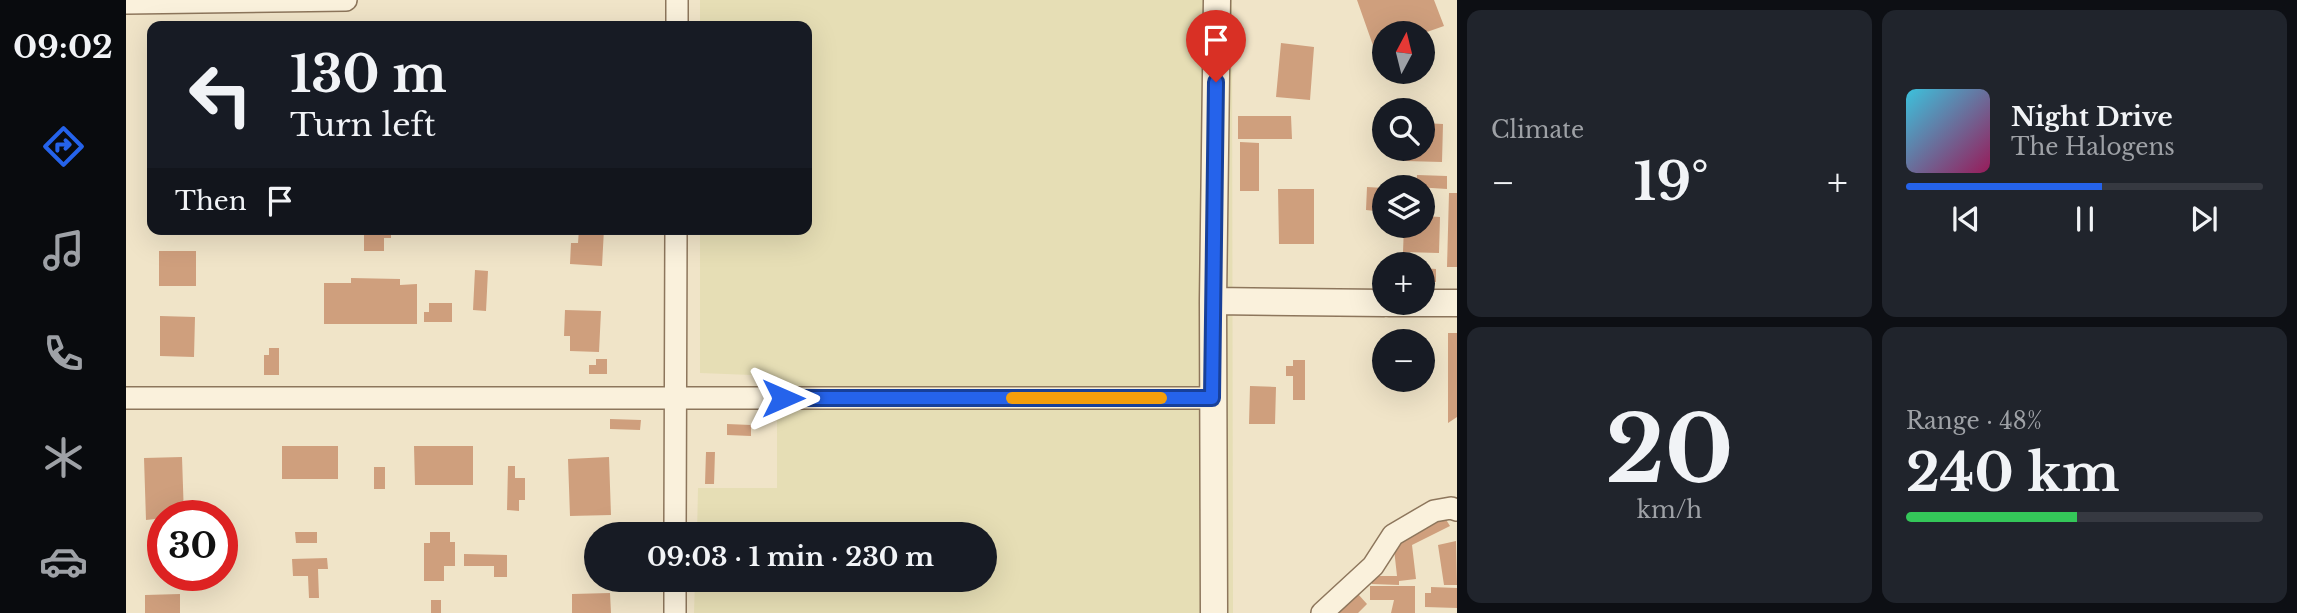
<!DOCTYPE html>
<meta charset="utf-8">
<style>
:root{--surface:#171b24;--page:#20242c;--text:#f1f3f6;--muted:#9ea1a6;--line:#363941;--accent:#2563eb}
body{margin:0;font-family:"Libre Baskerville",serif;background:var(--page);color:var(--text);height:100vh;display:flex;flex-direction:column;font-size:26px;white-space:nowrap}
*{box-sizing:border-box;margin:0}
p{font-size:23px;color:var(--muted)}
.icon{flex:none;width:38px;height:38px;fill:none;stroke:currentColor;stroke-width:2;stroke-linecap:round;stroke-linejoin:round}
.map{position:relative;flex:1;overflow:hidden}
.side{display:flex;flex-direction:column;gap:10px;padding:10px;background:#0d0f14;width:840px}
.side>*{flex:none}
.banner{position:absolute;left:21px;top:21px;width:665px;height:214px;border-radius:14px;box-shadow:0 7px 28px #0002;background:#171b24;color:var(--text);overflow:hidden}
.needle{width:46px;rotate:7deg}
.controls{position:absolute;left:1246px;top:21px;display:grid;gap:14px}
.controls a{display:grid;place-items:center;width:63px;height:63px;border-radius:50%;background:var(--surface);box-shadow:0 7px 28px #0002;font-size:35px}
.speed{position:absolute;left:21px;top:500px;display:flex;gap:14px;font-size:35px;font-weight:700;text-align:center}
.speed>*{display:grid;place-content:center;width:91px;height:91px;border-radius:50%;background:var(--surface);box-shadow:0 7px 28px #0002;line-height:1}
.speed .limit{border:10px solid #d22;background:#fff;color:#111}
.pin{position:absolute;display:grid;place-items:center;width:60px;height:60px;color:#fff;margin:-72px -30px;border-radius:50% 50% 50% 0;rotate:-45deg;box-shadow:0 0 7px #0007}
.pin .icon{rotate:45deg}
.me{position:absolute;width:77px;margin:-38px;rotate:90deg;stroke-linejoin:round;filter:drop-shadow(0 0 5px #0008)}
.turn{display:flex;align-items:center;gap:24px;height:147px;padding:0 28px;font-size:32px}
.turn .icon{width:91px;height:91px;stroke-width:2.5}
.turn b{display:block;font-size:49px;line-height:60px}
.then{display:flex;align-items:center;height:66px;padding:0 28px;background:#0003;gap:14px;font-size:26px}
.big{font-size:52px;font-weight:700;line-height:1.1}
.side .widget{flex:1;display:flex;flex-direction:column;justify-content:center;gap:10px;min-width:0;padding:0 24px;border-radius:14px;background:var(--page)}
.side .dial{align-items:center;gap:0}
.dial b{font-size:91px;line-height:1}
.song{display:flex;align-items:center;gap:21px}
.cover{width:84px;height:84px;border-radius:10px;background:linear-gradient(135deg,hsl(190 70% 55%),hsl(330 70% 35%))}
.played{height:7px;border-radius:4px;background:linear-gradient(90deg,var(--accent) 55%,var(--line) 55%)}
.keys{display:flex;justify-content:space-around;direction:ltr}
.heat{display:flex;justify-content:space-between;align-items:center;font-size:38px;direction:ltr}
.charge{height:10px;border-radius:5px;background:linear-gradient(90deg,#34c759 48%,var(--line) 0)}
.side .tiles{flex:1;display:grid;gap:10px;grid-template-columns:repeat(2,1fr)}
.trip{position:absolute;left:458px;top:522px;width:413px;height:70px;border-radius:35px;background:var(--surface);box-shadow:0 7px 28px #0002;font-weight:700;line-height:70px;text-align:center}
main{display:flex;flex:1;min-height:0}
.dock{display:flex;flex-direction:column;width:126px;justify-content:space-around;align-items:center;background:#090b0e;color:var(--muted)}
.dock .icon{width:49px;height:49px}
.dock .current{color:var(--accent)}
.dock b{font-size:32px;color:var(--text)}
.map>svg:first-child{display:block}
.farmland{fill:#e6deb5}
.building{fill:#cf9f7d}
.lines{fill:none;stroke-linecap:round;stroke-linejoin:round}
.minor-casing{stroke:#8d765c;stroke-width:24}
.tertiary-casing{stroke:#8d765c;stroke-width:29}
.minor{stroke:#faf1dc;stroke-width:21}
.tertiary{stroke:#faf1dc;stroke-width:26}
.route-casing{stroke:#184099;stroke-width:18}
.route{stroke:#2563eb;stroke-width:12}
.slow{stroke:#f59e0b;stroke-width:12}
</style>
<main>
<nav class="dock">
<b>09:02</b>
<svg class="icon current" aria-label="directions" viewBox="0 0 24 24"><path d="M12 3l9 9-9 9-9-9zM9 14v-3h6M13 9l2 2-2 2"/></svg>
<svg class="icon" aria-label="music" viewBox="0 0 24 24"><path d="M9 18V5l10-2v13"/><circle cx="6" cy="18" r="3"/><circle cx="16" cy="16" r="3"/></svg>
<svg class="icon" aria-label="phone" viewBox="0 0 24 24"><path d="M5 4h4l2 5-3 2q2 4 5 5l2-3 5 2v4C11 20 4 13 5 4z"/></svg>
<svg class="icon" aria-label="climate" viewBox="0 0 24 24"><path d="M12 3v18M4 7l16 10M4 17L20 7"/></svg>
<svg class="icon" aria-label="car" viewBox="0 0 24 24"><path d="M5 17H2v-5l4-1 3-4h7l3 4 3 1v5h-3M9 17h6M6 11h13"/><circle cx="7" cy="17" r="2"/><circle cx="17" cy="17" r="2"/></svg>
</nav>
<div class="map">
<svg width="1331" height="613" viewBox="0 0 1331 613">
<rect width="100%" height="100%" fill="#f0e4c8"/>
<path class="farmland" d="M574,0h532l1,613h-539l1,-34h290v-45h-288l1,-46h79v-112l-77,-3v-144h107v-203h-107z"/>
<path class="building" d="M1231,0h77l10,26 -20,7h-40v15l-9,3z
M1155,43l33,4 -4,53 -34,-3z
M1112,116h53l1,23h-54z
M1297,123l20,1 -1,38 -37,-1 1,-12h17z
M1114,142l19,1v48h-19z
M1291,175l30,1v13l-31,-2z
M1241,187l17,1v24l-18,-2z
M1152,189h36v55h-35z
M1323,193h8v74h-10z
M1297,216l17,1 -1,36 -36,-1 1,-26h19z
M238,229h27v9h-7v13h-20z
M453,229h25l-2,37 -32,-2 1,-21h7z
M33,251h37v35h-37z
M1297,268l13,1v13h-13z
M349,270l13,1 -2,40 -13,-1z
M225,278l49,1v6l17,-1v40h-93v-41h27z
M303,303h23v19h-28v-10h5z
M439,310l36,1 -2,41 -29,-1v-15h-6z
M34,316l35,1 -1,40 -34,-1z
M1322,333h9v84l-9,6z
M143,348h10v27h-15v-20h5z
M470,359h11v15h-18v-9h7z
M1167,360h12v40h-12v-24h-7v-10h7z
M1124,386l26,1 -1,37h-26z
M484,419l31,1 -1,10 -30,-1z
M601,424l24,1v11l-24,-1z
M156,446h56v33h-56z
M288,446h59v39h-58z
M580,452h9l-1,32h-9z
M56,457l2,59 -38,4 -2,-62z
M483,457l2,58 -41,1 -2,-57z
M382,466h7v12h10v22h-6v11l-12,-1z
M248,467h11v22h-11z
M1319,518l5,8 -38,19 4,34 -17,2v4l-27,-1v-8h25l-3,-27 16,-13z
M169,532h22v11h-21z
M304,532h20v10h5v24h-11v15h-20v-38h6z
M1330,541l1,44h-13l-6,-40z
M471,546v22l-5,1 -2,-22z
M338,554l43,1v22h-13v-11h-30z
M201,558l1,11h-10l1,29h-10l-1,-22h-15l-1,-17z
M1244,586h45v27h-24l3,-13h-24z
M1305,587l26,1v20l-32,-1v-14h6z
M484,593l1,20h-39v-19z
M54,594v19h-35v-18z
M1232,594l9,10 -9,9h-21z
M305,600h10v13h-10z"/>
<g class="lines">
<defs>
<path id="minor" d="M0,3l220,-3
M551,26v-26
M0,398h1086
M549,534l1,-305
M549,613v-34
M1196,613l51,-47 20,-31 41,-24 17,-3 6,2"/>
<path id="tertiary" d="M1087,301l171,2
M1263,303h68
M1088,613l-1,-312 4,-301"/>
</defs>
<use href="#minor" class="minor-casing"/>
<use href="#tertiary" class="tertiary-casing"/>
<use href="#minor" class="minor"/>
<use href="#tertiary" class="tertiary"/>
</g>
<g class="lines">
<defs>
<path id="route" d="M657,398h429l4,-316"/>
</defs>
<use href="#route" class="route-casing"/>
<use href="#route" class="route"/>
<path class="slow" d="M886,398h149"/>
</g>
</svg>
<div class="controls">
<a><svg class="needle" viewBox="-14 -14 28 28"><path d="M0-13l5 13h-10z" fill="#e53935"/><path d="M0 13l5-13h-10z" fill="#9ea1a6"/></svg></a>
<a><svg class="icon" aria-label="search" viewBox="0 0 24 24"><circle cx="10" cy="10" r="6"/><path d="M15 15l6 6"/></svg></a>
<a><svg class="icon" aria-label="layers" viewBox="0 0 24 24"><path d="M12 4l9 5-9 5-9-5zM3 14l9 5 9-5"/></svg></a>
<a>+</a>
<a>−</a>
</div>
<div class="speed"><div class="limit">30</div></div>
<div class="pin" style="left:1090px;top:82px;background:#d93025"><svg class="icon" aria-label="arrive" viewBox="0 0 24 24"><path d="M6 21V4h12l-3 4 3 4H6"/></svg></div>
<svg class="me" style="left:657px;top:398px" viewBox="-20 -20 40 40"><path d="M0-17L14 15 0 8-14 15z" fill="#2563eb" stroke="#fff" stroke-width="4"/></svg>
<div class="trip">09:03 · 1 min · 230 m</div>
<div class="banner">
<div class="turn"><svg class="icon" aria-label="left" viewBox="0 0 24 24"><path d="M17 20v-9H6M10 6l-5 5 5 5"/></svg><div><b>130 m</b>Turn left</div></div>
<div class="then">Then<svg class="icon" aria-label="arrive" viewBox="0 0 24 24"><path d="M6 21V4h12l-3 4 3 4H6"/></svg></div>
</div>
</div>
<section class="side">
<div class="tiles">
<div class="widget"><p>Climate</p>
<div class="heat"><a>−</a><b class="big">19°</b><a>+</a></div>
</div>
<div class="widget">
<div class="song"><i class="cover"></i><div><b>Night Drive</b><p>The Halogens</p></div></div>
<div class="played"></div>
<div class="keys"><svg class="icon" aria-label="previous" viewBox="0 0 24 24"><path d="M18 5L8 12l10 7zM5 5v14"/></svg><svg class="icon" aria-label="pause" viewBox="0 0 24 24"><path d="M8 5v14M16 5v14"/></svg><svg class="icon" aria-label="next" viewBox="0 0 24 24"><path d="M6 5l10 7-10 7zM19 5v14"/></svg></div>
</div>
<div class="widget dial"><b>20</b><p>km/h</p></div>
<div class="widget"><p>Range · 48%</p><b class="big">240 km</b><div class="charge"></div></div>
</div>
</section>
</main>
